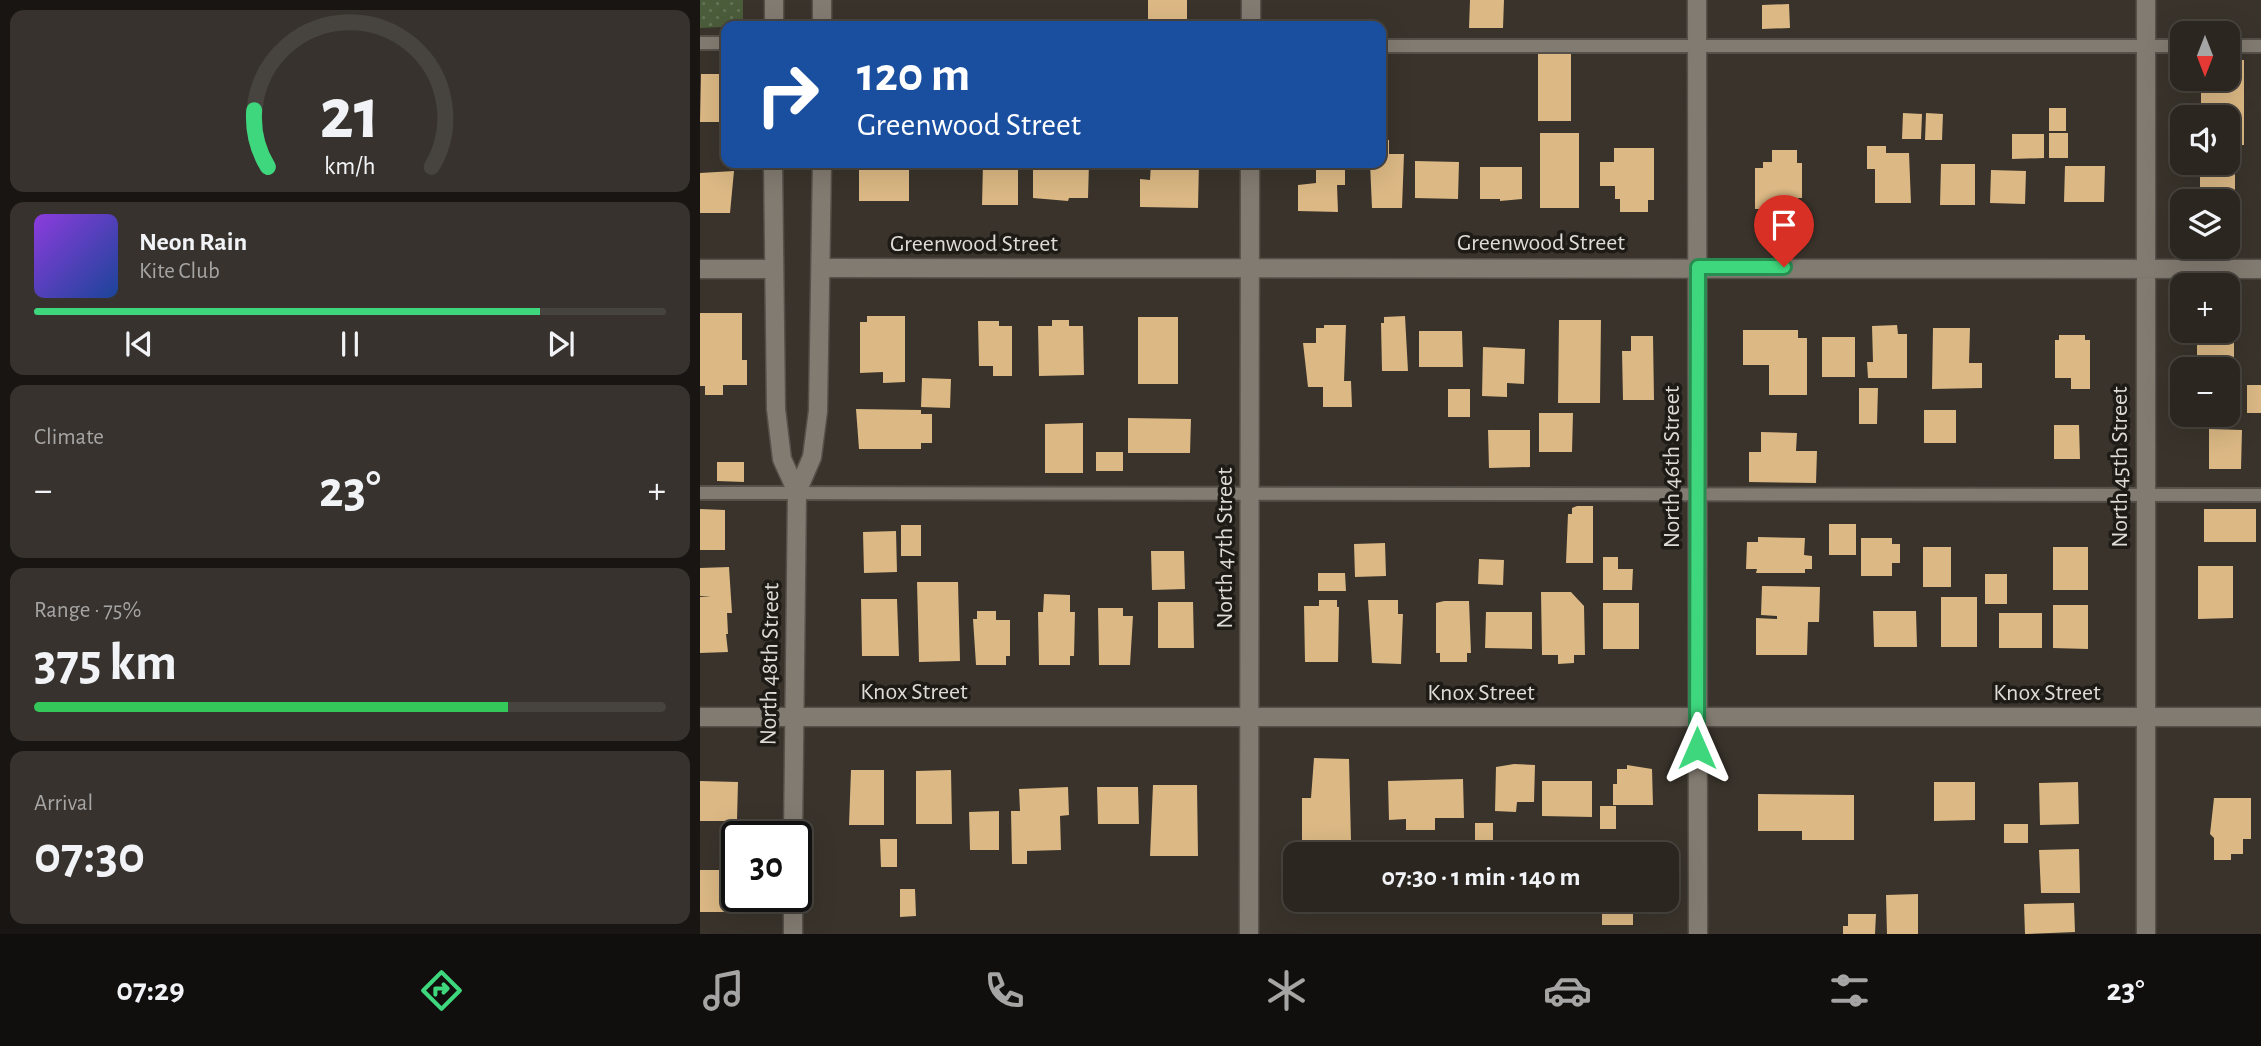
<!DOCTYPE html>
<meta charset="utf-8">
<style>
:root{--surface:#2b2620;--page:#37322d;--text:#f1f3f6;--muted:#a6a5a5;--line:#47433e;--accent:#3fd77d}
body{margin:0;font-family:"Alegreya Sans",sans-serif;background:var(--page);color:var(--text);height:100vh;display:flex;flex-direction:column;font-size:26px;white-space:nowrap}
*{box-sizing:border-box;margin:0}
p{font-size:23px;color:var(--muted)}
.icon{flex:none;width:38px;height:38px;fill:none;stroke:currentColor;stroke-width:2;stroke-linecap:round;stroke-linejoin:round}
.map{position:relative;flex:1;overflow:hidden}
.side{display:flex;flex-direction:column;gap:10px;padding:10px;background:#181512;width:700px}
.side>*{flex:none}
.guide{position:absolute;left:21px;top:21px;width:665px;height:147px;border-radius:14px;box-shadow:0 7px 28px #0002,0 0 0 2px var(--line);background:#1a4fa0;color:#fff;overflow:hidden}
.needle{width:46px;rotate:180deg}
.controls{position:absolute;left:1470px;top:21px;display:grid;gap:14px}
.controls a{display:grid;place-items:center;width:70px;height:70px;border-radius:14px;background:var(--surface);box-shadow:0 7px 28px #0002,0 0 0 2px var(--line);font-size:35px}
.speed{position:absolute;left:21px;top:821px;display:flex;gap:14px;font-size:35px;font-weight:700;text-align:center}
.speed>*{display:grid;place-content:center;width:91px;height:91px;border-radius:50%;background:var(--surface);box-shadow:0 7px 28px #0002,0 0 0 2px var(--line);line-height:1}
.speed .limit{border:4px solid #111;border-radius:10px;background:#fff;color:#111}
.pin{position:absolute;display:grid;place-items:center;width:60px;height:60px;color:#fff;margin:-72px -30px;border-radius:50% 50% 50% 0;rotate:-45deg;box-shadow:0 0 7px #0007}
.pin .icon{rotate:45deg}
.me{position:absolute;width:77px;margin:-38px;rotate:0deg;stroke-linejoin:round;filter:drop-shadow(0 0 5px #0008)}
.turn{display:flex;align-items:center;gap:24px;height:147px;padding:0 21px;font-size:32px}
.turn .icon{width:91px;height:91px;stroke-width:2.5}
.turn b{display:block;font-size:49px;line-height:60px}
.big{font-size:52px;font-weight:600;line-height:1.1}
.side .widget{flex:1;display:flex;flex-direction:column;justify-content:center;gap:10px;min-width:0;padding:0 24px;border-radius:14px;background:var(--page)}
.side .dial{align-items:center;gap:0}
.dial svg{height:182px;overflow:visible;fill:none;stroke:var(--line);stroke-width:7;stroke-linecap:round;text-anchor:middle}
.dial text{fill:var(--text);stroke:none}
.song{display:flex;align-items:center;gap:21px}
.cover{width:84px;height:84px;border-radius:10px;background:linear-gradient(135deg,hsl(270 70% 55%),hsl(220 70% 35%))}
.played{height:7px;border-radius:4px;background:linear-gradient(90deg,var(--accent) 80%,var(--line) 80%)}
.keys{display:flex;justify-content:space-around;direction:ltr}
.heat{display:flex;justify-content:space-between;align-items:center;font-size:38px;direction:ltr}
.charge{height:10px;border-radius:5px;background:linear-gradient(90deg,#34c759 75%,var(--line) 0)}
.trip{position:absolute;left:583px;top:842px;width:396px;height:70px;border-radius:14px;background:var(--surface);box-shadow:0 7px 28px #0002,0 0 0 2px var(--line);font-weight:600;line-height:70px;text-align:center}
.menu{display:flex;height:112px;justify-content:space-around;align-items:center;background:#110f0d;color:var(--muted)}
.menu .icon{width:49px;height:49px}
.menu .on{color:var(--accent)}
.menu b{font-size:32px;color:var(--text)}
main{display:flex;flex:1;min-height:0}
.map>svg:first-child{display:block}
.park{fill:url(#park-dots)}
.building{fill:#dbb884}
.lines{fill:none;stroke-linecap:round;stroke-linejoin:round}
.service-casing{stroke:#555049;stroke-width:16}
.minor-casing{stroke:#555049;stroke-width:21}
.secondary-casing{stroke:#555049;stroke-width:21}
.service{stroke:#827b71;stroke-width:12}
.minor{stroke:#827b71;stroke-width:18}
.secondary{stroke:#827b71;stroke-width:18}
.route-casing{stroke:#298c51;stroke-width:18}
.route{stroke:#3fd77d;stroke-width:12}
.labels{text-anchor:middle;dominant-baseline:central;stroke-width:7;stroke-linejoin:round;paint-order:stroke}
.street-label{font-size:24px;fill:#dedad5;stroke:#1e1b17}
</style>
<main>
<section class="side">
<div class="widget dial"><svg viewBox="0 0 100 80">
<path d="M14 69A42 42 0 1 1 86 69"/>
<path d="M14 69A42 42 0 0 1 8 44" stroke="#3fd77d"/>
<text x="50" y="56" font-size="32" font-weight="700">21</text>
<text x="50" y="72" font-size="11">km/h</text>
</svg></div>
<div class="widget">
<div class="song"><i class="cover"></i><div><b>Neon Rain</b><p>Kite Club</p></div></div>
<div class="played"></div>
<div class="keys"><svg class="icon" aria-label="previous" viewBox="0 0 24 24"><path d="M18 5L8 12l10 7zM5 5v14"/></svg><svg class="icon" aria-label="pause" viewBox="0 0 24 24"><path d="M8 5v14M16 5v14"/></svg><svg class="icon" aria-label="next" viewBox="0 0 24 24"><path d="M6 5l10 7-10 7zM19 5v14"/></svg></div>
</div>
<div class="widget"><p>Climate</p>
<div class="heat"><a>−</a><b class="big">23°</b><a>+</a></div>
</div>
<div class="widget"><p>Range · 75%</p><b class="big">375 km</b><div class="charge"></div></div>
<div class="widget"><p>Arrival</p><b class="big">07:30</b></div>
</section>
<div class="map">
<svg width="1561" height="934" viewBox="0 0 1561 934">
<defs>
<pattern id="park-dots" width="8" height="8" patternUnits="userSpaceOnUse" patternTransform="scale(1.75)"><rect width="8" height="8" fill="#4a5c3a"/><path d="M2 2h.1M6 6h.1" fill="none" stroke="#647356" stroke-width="1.8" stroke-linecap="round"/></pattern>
</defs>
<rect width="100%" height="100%" fill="#39332b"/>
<path class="park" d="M0,0h43v26l-43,2z"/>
<path class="building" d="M448,0h39v23h-39z
M770,0h34l-1,28h-34z
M1089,4l1,24 -28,1v-24z
M838,54h33v67h-33z
M1528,60h16v85h-16v-28h-27v-38h27z
M1,74h20l1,7h4v41h-26z
M1349,108h17v23h-17z
M1203,113l19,1 -1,25h-19z
M1226,113l17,1 -1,26h-17z
M840,133h39v75h-39z
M1349,133h19v25h-19z
M1312,134h32v24l-32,1z
M681,140h8v14h15l-2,54h-30l-2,-45h11z
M1167,146h19v7h23l2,50h-36v-34h-8z
M914,148h40v52h-6v12h-28v-13h-5v-13h-15v-24h14z
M1072,150h25v13h5v35h-4v11h-43v-41h8v-6h9z
M1528,156h7v48l-35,-3v-38h28z
M715,161l44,1 -1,37 -43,-1z
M283,163h35v42h-36z
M333,163h56l-1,35h-19l-1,3 -35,-3z
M451,163h48l-1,45 -58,-1v-28l10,1z
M616,163h29v22h-8l1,27 -40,-1v-26l18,-2z
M1241,164h34v41h-35z
M167,165h42v36h-50v-33h8z
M1365,166h40l-1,36h-40z
M780,167h42v32l-22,2v-2h-20z
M1291,170l35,1 -1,33 -35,-1z
M34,171l-4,42h-30v-40z
M0,313h42v47h5v25h-24v10h-18v-9h-5z
M167,316h38v66l-22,1v-11l-23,1v-51h7z
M705,316l3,55h-26l-1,-48h3v-6z
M438,317h40v67h-40z
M352,320h17v6h14l1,49 -45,1 -1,-50h14z
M859,320h42l-1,83h-42z
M278,321h21v5h13v50h-19v-10h-14z
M624,325h22l-2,56h7l1,26h-29v-20h-15l-5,-44h13v-15h8z
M1197,325l1,9h9v44h-39l-1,-16h6l-1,-36z
M1233,328h37l-1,35h13v25l-50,1z
M1528,329h6v51l-6,-1v-10h-31v-38z
M1043,330h55v8h9v57h-38v-30h-26z
M719,331h43l1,36h-44z
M1359,335h26v5h5v49h-19v-11h-16v-38h4z
M931,336h22l1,64h-31l-1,-49h9z
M1122,337h33v40h-33z
M783,347l42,2 -1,35 -17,-1v14l-25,-1z
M222,378l29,1 -1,29 -29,-1z
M1547,385h14v28h-14z
M1159,388h19l-1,36h-18z
M748,389h22v28h-22z
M156,409l65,1v4h11v29h-11v6h-62z
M1224,410h32v33h-32z
M839,413h34l-1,39h-33z
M428,418l63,1 -1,34h-62z
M383,423v50h-38v-49z
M1354,425h25l1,34h-26z
M1509,429l33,1 -1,39h-32z
M788,430h42v37l-41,1z
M1061,432l36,1 -1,18h21l-1,32 -67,-1v-30h12z
M396,452h27v19h-27z
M17,462h27v20l-27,-1z
M877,506h16v57h-27l2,-49h4v-6z
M0,509l25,1v40h-25z
M1504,509h52v33h-52z
M1129,524h27v31h-27z
M201,525h20v31h-20z
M196,531l1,41 -33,1 -1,-41z
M1058,537l47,1 -1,17 8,1v13h-7v4h-49l1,-4h-11l1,-27h11z
M1161,538h31v6h8v19h-8v13h-31z
M685,543l1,33 -31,1 -1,-33z
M1223,547h28v40h-28z
M1353,547h35v43h-35z
M451,551h33l1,38 -33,1z
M903,557h15v12h15l-1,21h-29z
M779,559l25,1 -1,25 -25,-1z
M1498,566h35v52l-35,1z
M29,567l3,46h-5l1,21h-2l2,18 -28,1v-56h11l-11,-1v-28z
M618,573h27l1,18h-28z
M1285,574h22v30h-22z
M217,582h41l2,79 -41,1z
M1062,586l58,1 -1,35h-11l-1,33h-51v-37l21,1v-3l-16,-1z
M841,592h30l13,14 1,49h-11v8l-16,1v-9h-16z
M344,594l26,1v17h5l-1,44h-4v9h-31l-1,-53h5z
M1241,597h36v50h-36z
M161,599h36l2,57h-37z
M619,600h18v7h2l-1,55h-33l-1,-56h15z
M668,600h30v14h5l-2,50 -29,-1z
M744,601h25l2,52h-4v9h-27v-9h-4v-50z
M458,602h35l1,46h-36z
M903,603h36v46h-36z
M1353,605h35v44l-35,-1z
M398,608h25v8h10l-3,49h-31z
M277,611h19v9h14v36h-4v9h-30l-3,-46h4z
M1173,611h43l1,36h-43z
M786,612h46v37l-47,-1z
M1299,613h43v35h-43z
M614,758l35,1 2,81h-49v-42h9z
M814,764l21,1 -1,37h-17l-1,10 -21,-1 1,-44z
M927,765l25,4 1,36h-40v-21h4v-15h10z
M151,770h33v55h-35z
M251,770l1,54h-36v-53z
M763,779l1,39h-29v12h-29v-11l-17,1 -1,-39z
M0,781l38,1 -1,39h-37z
M842,781h50v36l-50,-1z
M1234,782h41v38l-41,1z
M1378,782l1,42 -39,1 -1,-42z
M453,785h44l1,71h-48z
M368,787l1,28 -9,1 1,34 -34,1v13h-15l-1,-53h9l-1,-22z
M397,787h41l1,37h-41z
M1058,794l96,1v45h-52v-9h-44z
M1514,798h37v41h-8v15h-12v6h-17v-22l-4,-4z
M900,806h16v23h-16z
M299,811v39h-29l-1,-38z
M775,823h18v25h-18z
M1304,824h24v19h-24z
M180,839h17v28h-16z
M1379,849l1,44h-39l-2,-43z
M0,870h37v42h-37z
M200,889h15l1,27 -16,1z
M1218,894v40h-31l-1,-39z
M902,900h31v25h-31z
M1374,903l1,29 -50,2 -1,-30z
M1148,914h28l-1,20h-32v-8h5z"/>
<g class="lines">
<defs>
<path id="service" d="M0,43h26
M681,46h801
M1528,46h33
M0,493l1561,2"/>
<path id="minor" d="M551,0v26
M997,0l1,934
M121,268l1440,1
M0,269h73
M0,717h1561
M549,934l1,-771
M1446,934v-934"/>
<path id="secondary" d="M74,0v26
M122,26v-26
M73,163l3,246 6,50 15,33
M93,836l4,-344 15,-35 6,-46 4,-248
M93,896v38"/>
</defs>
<use href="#service" class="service-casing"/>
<use href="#minor" class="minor-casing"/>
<use href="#secondary" class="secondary-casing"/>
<use href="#service" class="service"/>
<use href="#minor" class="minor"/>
<use href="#secondary" class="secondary"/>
</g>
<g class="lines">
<defs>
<path id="route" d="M997,748l1,-481h86"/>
</defs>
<use href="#route" class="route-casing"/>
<use href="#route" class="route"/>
</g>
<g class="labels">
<g class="street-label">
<text x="841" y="243">Greenwood Street</text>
<text x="274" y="244">Greenwood Street</text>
<text transform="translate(972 467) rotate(-90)">North 46th Street</text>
<text transform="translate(1420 467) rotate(-90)">North 45th Street</text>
<text transform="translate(525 548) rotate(-90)">North 47th Street</text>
<text transform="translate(70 664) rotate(-89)">North 48th Street</text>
<text x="214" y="692">Knox Street</text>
<text x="781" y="693">Knox Street</text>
<text x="1347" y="693">Knox Street</text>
</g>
</g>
</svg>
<div class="controls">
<a><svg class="needle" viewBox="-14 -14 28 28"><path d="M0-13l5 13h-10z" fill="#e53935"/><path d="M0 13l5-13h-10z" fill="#a6a5a5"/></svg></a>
<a><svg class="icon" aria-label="sound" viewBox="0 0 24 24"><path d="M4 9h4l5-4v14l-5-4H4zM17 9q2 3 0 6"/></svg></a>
<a><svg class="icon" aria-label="layers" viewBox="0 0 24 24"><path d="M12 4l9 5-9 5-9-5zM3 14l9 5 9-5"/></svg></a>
<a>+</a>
<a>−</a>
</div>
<div class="speed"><div class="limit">30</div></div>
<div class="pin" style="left:1084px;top:267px;background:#d93025"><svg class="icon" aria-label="arrive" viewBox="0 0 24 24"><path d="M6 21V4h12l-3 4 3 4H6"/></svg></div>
<svg class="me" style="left:997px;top:748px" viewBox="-20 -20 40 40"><path d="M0-17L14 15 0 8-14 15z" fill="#3fd77d" stroke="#fff" stroke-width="4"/></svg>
<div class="trip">07:30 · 1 min · 140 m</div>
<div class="guide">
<div class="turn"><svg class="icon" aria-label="right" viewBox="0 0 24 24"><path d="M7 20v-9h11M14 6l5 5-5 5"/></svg><div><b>120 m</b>Greenwood Street</div></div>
</div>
</div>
</main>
<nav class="menu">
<b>07:29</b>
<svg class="icon on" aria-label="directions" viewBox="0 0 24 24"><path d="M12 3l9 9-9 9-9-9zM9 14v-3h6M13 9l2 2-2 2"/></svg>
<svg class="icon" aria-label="music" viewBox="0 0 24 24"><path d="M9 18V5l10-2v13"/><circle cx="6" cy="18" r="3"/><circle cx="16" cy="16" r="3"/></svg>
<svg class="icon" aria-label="phone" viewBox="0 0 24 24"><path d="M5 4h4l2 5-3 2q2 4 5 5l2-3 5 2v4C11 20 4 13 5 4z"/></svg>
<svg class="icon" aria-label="climate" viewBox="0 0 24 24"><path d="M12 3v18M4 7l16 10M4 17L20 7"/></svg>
<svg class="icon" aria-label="car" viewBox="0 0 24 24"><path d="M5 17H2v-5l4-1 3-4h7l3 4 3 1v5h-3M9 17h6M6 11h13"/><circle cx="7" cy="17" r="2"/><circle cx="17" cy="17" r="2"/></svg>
<svg class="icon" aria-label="filters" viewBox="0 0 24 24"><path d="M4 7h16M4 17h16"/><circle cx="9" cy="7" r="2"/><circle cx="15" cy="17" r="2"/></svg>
<b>23°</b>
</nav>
